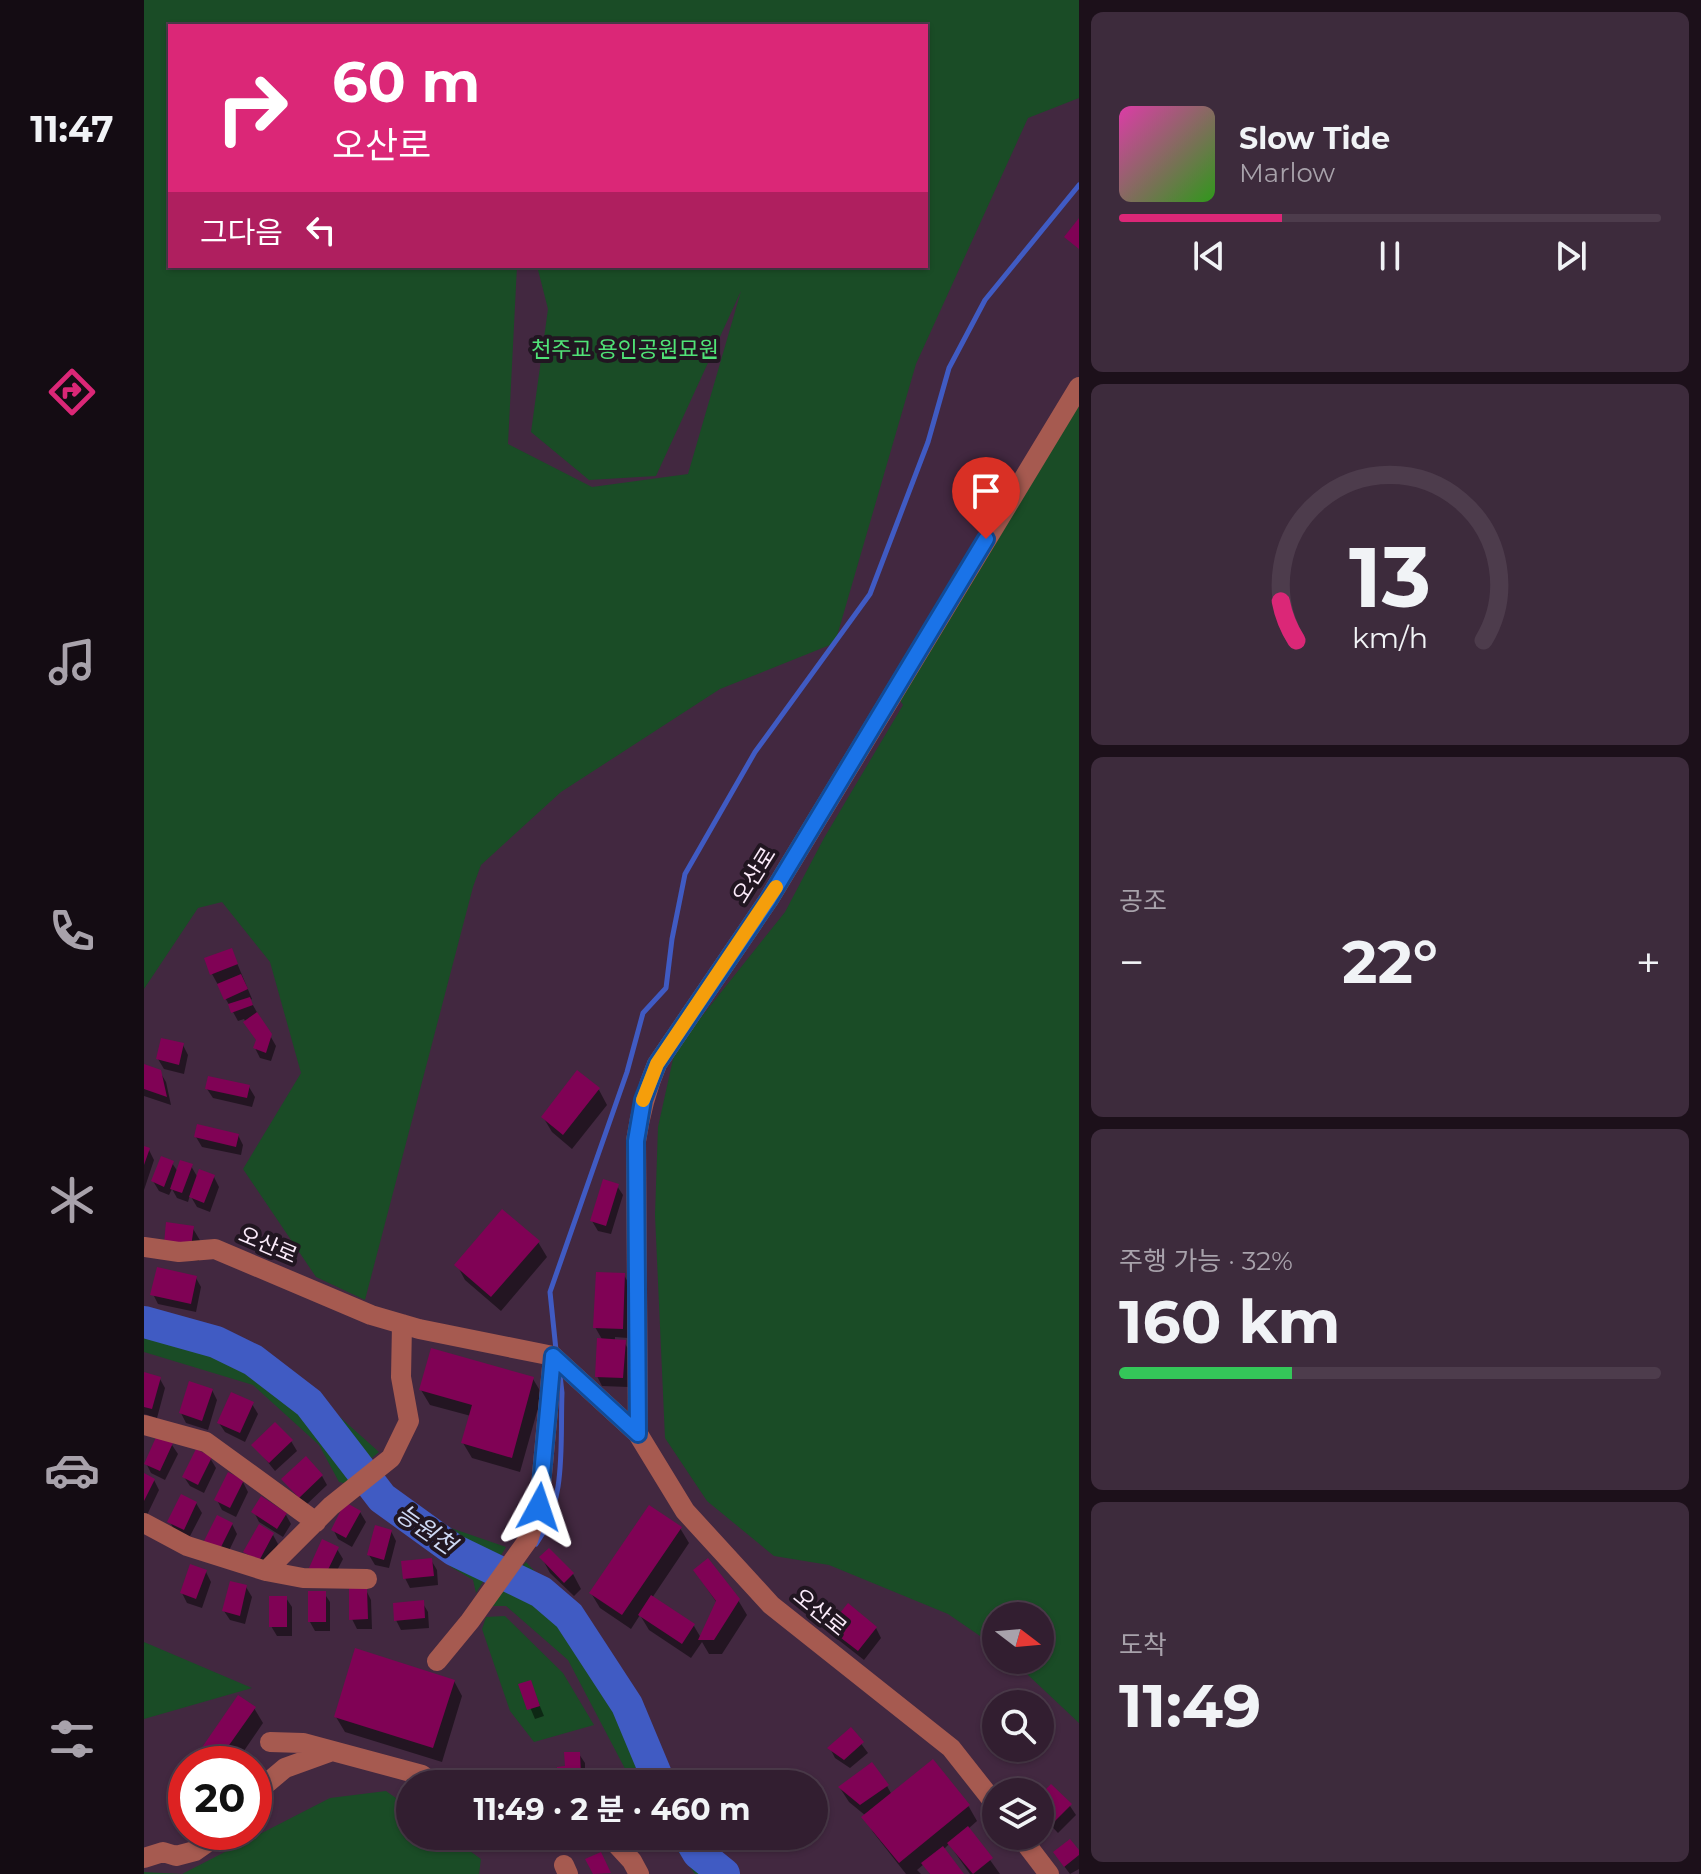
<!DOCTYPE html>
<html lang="ko">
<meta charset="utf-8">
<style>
:root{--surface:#321e30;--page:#3d2b3c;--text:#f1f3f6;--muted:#a8a2ab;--line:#4d3c4c;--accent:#db2777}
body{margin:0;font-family:Montserrat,"Noto Sans KR",sans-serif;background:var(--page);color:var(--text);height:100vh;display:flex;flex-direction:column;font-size:30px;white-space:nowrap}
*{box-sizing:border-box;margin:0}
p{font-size:26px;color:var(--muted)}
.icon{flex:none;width:44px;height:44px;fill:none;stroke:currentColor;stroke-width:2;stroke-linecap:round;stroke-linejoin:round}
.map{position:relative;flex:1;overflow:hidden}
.side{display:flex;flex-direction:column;gap:12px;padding:12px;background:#1c101a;width:622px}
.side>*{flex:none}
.hud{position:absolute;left:24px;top:24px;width:760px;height:244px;border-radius:0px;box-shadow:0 2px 6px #0004,0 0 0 2px var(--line);background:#db2777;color:#fff;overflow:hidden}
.needle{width:52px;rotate:106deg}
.tools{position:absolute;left:838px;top:1602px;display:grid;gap:16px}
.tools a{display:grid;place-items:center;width:72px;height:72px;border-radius:50%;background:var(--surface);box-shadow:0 2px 6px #0004,0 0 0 2px var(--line);font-size:40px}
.speed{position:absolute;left:24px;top:1746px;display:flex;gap:16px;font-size:40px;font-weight:700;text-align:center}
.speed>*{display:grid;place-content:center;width:104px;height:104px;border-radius:50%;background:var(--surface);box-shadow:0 2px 6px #0004,0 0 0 2px var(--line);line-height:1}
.speed .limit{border:12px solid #d22;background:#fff;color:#111}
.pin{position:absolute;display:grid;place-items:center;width:68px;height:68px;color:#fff;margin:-82px -34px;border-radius:50% 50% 50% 0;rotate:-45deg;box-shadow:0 0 8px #0007}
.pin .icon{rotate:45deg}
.me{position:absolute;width:88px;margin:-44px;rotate:5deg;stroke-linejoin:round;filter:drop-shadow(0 0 6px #0008)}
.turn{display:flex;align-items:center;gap:28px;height:168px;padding:0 32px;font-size:36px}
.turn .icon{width:104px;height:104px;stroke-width:2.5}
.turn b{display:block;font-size:56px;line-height:68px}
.then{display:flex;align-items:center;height:76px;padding:0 32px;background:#0003;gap:16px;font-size:30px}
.big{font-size:60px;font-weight:700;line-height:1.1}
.side .card{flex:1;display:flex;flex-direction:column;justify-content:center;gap:12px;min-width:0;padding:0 28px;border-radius:12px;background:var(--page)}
.side .dial{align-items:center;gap:0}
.dial svg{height:208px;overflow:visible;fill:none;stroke:var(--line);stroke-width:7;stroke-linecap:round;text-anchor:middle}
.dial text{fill:var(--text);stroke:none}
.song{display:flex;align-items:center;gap:24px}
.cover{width:96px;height:96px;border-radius:12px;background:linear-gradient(135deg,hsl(320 70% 55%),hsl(110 70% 35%))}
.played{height:8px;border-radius:4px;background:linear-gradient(90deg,var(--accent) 30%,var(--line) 30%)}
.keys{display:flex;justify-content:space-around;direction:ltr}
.heat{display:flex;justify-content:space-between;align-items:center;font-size:44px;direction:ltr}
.charge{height:12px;border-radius:6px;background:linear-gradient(90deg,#34c759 32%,var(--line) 0)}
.trip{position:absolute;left:252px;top:1770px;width:432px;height:80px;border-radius:40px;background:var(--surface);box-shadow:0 2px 6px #0004,0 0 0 2px var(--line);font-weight:700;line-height:80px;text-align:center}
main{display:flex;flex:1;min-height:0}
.tab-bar{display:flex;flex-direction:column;width:144px;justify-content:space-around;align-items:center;background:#140c13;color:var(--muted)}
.tab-bar .icon{width:56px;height:56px}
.tab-bar .selected{color:var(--accent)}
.tab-bar b{font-size:36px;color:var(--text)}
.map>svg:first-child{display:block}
.green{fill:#1a4c26;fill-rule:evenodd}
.shadow{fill:#0007}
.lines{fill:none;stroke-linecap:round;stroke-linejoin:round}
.stream{stroke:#405bc3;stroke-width:5}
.river{stroke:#405bc3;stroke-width:32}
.building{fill:#800255}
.minor{stroke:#a65a50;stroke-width:20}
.route-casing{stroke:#114b97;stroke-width:20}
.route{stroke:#1a73e8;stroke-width:14}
.slow{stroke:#f59e0b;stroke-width:14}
.labels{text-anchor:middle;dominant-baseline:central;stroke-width:8;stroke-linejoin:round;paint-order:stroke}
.park-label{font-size:22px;fill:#50e377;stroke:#211621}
.street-label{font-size:22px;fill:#fbebfa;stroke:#211621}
.water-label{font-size:24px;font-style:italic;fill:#ced9f4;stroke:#211621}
</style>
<main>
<nav class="tab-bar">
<b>11:47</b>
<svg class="icon selected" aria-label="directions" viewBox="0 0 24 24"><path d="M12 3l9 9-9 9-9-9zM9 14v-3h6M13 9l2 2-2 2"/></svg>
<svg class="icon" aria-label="music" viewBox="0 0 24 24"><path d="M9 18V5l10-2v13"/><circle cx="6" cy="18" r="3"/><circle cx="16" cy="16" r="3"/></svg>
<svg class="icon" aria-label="phone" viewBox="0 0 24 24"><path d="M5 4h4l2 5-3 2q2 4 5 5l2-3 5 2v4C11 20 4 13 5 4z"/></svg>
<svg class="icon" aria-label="climate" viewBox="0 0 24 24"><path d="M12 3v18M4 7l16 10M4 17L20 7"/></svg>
<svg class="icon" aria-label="car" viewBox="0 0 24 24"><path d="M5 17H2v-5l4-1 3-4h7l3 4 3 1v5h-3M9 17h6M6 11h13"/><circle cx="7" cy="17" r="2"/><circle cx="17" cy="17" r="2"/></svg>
<svg class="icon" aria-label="filters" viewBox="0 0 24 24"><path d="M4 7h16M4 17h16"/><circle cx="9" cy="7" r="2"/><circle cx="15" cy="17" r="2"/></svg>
</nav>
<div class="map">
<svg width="935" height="1874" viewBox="0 0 935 1874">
<rect width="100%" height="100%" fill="#422840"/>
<path class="green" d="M0,0h935v98l-51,20 -112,246 -81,279 -115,46 -159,103 -80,73 -8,22 -108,413 -49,-23 -73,-108 58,-96 -31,-111 -48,-60 -24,6 -54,81zM26,26h756v240h-389l11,43 -17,123 58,48 67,-4 85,-185 -53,183 -96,13 -84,-43 9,-178h-347z
M935,387v1336l-67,-63h28v-44h-44v31l-48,-33 -119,-49 -55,-9 -67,-55 -42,-63 -10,-223 3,-88 17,-77 110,-138 39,-74 79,-133 -9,-14z
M0,1316l22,8 29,4 67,28 50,36 67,60 -17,14c-36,-54 -85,-104 -147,-127 -23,-9 -48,-10 -71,-18z
M0,1325c24,8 49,12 72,21 67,26 100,72 144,126l-16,11 -5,-1 -20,-37 -66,-60 -109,-33z
M240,1477l16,22 48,28 58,20 -12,20c-36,-17 -98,-51 -120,-84z
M227,1487l10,11 72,53 38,18 -15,24 -3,-13 -22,-13 -24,-27 -51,-35 -12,-13z
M382,1562l47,50 57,89 35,83h-4l-33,-80 -58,-90 -28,-24 -28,-14z
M366,1580l53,36 59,90 33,78h-22l-65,-124 -62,-54h-16z
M361,1616l58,57 31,52 -60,17 -24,-31 -28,-82 4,-12z
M0,1642l108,46 -108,31z
M242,1791l24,17v28h39l32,23 -2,15h-335v-2l38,2 148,-76z
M523,1836h16l12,21 20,17h-20z"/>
<path class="shadow" d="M88,951l20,48 -2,1 26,46 -5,15 -11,-3 -5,-10 2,-7 -13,-22 -6,2 -26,-47z
M39,1045l5,10 -4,19 -20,-5 -6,-10z
M0,1066l16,6 6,10 5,23 -27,-9z
M434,1073l21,17 8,15 -35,44 -20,-17 -9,-15z
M105,1087l6,10 -3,10 -39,-9 -6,-9z
M94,1135l5,10 -2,10 -39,-8 -6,-10z
M0,1148l5,2 5,10 -10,30z
M28,1163l6,9 13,-6 7,12 16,-1 5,10 -9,25 -13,-5 -7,-12 -2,7 -11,-4 -5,-9 -3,6 -10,-4 -6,-10z
M473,1186l6,9 -12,39 -13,-3 -6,-10z
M48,1227l9,15 -2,19 -24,-3z
M394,1242l9,15 -46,54 -36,-31 -8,-15z
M480,1275l5,9 -1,54 -13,-1v4l9,1 6,10 -2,35 -26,-1 -5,-10 6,-35 -8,-14z
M52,1278l5,9 -5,25 -38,-8 -5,-10z
M0,1374l16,5 5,9 -8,30 -13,-4z
M389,1379l9,15 -22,78 -48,-14 -9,-15 8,-27 -41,-11 -9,-15z
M68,1390l5,10 -9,30 -22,-7 -5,-10z
M108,1404l6,10 -13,28 -20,-10 -6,-9z
M147,1441l6,10 -22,20 -21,-26z
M28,1445l6,9 -13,26 -14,-7 -5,-10z
M66,1458l6,10 -12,25 -14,-7 -6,-9z
M0,1476l10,4 5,10 -12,25 -3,-1z
M178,1476l5,9 -22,21 -21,-26z
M99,1482l5,10 -12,25 -14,-7 -5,-10z
M52,1503l6,10 -13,25 -14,-7 -5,-9z
M110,1512l32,3 5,9 -8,13 -24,-15z
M216,1512l6,10 -14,25 -14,-8 -5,-10z
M88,1524l5,10 -12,25 -14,-7z
M536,1528l9,15 -37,55 42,28 7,12 16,-35 -22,-32 43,29 9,15 -25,39h-13l-7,-12 -11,16 -42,-28 -9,-15 -9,14 -31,-21 -9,-15z
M247,1531l5,10 -7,27 -14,-3 -6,-10z
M129,1535l5,9 -13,25 -14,-8 -5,-9z
M193,1549l6,10 -13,25 -13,-7z
M398,1558l31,16 8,15 -7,7 -24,-23z
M287,1560l6,10 1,15 -28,3 -5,-10z
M62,1572l5,10 -9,26 -15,-5 -5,-10z
M102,1587l6,10 -7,27 -15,-4 -6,-9z
M222,1590l5,10 1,29h-15l-5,-10z
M180,1593l6,9v29h-15l-5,-9z
M142,1598l6,9v29h-15l-6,-10z
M278,1602l6,10 1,16 -28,2 -5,-10z
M687,1628h45l5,10 -17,22 -28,-22z
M310,1681l8,15 -20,66 -97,-30 -9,-15z
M386,1682l14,34 -9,3 -14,-33z
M110,1708l9,15 -28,41h-17l-4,-3 -9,-15z
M707,1730l17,23 -18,15 -15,-10 -5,-10z
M435,1754l6,9v21h-26l8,-16z
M789,1762l36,45 8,14 -9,8 32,45h-30l-21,-30 -6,6 19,24h-32l-6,-10 -7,6 4,4h-15l-33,-42 -9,-15 2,-1 -17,-14 -9,-14 47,-2 5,9z
M896,1798l30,8 6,9 -18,18 -18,-19z
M935,1853v16l-9,5 -9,-12z"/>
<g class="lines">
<path class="stream" d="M412,1350l-6,-58 77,-220 16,-59 23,-25 6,-49 13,-65 70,-122 115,-158 58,-152 21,-74 36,-68 94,-115
M392,1544c31,-43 24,-100 26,-151l-2,-18"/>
<path class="river" d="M0,1322l72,20 37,18 56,43 73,95 72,52 87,42 28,24 58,89 33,79
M544,1836l10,17 26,21"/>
</g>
<path class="building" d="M935,218v31l-15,-12z
M88,948l6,16 -28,11 -6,-17z
M97,974l7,15 -24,11 -7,-16z
M106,997l3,8 -22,8 -3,-9z
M113,1012l15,22 -6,19 -13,-5 3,-8 -13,-18z
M17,1038l23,5 -5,22 -23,-6z
M0,1064l17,6 6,27 -23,-8z
M433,1070l23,18 -37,47 -22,-18z
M64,1076l42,9 -3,13 -42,-9z
M53,1124l42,10 -3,13 -42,-10z
M0,1146l6,2 -6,17z
M17,1156l13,5 -10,26 -13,-6z
M36,1160l13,4 -11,29 -12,-4z
M55,1169l16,6 -11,28 -15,-6z
M459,1179l16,5 -13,42 -16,-5z
M358,1209l38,32 -49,56 -37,-32z
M22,1222l28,4 -3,21 -27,-3z
M13,1267l40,9 -6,28 -41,-9z
M452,1272l29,1 -2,56 -30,-1z
M453,1338l29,2 -3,38 -28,-1z
M287,1348l103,29 -22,81 -51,-15 11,-38 -53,-15z
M0,1372l17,5 -9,32 -8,-2z
M45,1381l24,8 -11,32 -23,-8z
M87,1392l23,10 -14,31 -23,-10z
M131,1422l18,18 -24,23 -18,-18z
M13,1435l16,8 -13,28 -16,-7z
M52,1449l16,8 -14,28 -16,-8z
M162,1456l17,19 -24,23 -18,-19z
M84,1472l16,8 -14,28 -16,-8z
M0,1473l11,6 -11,22z
M37,1494l16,8 -13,28 -17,-8z
M117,1496l26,17 -10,16 -26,-17z
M201,1502l16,9 -15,27 -15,-8z
M505,1505l33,22 -60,88 -33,-22z
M73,1515l16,8 -14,28 -16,-8z
M115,1524l15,9 -15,28 -16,-9z
M231,1525l17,5 -8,30 -17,-5z
M178,1539l17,8 -14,29 -16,-8z
M405,1548l25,25 -10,10 -25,-26z
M288,1558l2,18 -31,3 -2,-18z
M564,1558l32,41 -26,41h-16l18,-39 -23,-31z
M46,1564l17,6 -11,29 -16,-6z
M86,1581l17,4 -7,31 -18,-5z
M205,1588h18l1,31 -19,1z
M164,1591h18v31h-18z
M507,1595l44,29 -13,20 -44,-29z
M125,1596h18v31h-18z
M280,1600l1,18 -31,3 -1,-18z
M704,1603l29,24 -19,24 -30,-23z
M211,1648l100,32 -22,68 -99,-31z
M387,1680l9,26 -13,4 -9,-26z
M94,1695l18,12 -36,51 -17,-12z
M707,1727l13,15 -20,18 -17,-12z
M420,1752h16l1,24h-5v8h-19v-17l8,-1z
M789,1759l37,46 -71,58 -38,-46z
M728,1762l17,23 -29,20 -22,-18z
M907,1784l21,20 -20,20 -12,-12v-17z
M824,1826l25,32 -20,16 -26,-31z
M926,1839l9,11v5l-15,12 -11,-15z
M799,1846l21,28h-34l-9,-11z
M457,1852l10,21 -18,1 -8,-15z"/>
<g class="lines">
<path class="minor" d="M0,1247l35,5 36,-3 156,66 48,14 134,27 85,78 47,77 86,94 180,143 45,57
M0,1425l62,17 110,80
M494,1434l-2,-293c4,-27 10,-51 21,-77l112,-165 310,-512
M0,1523l43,23 79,25 65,-65 60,-48 18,-37 -8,-44 1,-53
M122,1571l37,7 64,1
M293,1661l33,-40 58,-81 11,-33 14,-151
M126,1742l33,1 119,32 12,9
M110,1794l31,-26 47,-17
M465,1836l23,25 7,13
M876,1836l29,38
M0,1858l19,-6 13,4 19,-5 27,-19
M420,1865l4,9"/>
</g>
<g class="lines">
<defs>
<path id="route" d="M395,1507l14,-151 85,78 -2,-293 7,-41 14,-36 112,-165 217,-360"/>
</defs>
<use href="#route" class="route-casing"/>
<use href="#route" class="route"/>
<path class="slow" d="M499,1100l14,-36 119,-177"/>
</g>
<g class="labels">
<g class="park-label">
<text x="481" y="349">천주교 용인공원묘원</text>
</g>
<g class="street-label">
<text transform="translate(610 875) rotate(-58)">오산로</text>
<text transform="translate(124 1245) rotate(23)">오산로</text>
<text transform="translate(676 1612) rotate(39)">오산로</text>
</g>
<g class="water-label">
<text transform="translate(282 1529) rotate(35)">능원천</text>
</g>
</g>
</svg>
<div class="tools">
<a><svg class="needle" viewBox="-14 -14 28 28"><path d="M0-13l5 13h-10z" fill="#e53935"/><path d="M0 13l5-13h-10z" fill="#a8a2ab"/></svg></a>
<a><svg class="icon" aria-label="search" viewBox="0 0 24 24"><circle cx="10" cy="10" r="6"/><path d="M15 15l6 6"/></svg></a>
<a><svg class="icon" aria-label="layers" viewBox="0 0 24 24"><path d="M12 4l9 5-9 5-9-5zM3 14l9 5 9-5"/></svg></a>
</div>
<div class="speed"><div class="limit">20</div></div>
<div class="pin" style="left:842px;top:539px;background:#d93025"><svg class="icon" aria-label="arrive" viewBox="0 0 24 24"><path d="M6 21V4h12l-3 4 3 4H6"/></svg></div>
<svg class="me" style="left:395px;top:1507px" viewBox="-20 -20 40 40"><path d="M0-17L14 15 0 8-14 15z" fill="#1a73e8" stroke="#fff" stroke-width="4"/></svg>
<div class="trip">11:49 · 2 분 · 460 m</div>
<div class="hud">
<div class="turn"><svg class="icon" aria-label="right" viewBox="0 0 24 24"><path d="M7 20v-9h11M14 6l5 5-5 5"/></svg><div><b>60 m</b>오산로</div></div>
<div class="then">그다음<svg class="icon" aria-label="left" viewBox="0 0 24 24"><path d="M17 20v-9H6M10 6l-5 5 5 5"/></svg></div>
</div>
</div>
<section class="side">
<div class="card">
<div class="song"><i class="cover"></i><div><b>Slow Tide</b><p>Marlow</p></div></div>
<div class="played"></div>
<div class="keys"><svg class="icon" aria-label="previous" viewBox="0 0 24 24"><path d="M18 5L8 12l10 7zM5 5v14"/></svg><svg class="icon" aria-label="pause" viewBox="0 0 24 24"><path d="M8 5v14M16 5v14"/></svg><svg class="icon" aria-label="next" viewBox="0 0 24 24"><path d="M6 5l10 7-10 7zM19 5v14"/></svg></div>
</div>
<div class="card dial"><svg viewBox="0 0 100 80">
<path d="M14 69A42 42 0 1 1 86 69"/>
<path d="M14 69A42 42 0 0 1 8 54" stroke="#db2777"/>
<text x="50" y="56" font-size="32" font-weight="700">13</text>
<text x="50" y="72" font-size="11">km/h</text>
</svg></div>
<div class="card"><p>공조</p>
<div class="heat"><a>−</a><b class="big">22°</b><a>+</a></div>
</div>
<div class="card"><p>주행 가능 · 32%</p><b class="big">160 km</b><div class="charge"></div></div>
<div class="card"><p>도착</p><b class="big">11:49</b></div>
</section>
</main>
